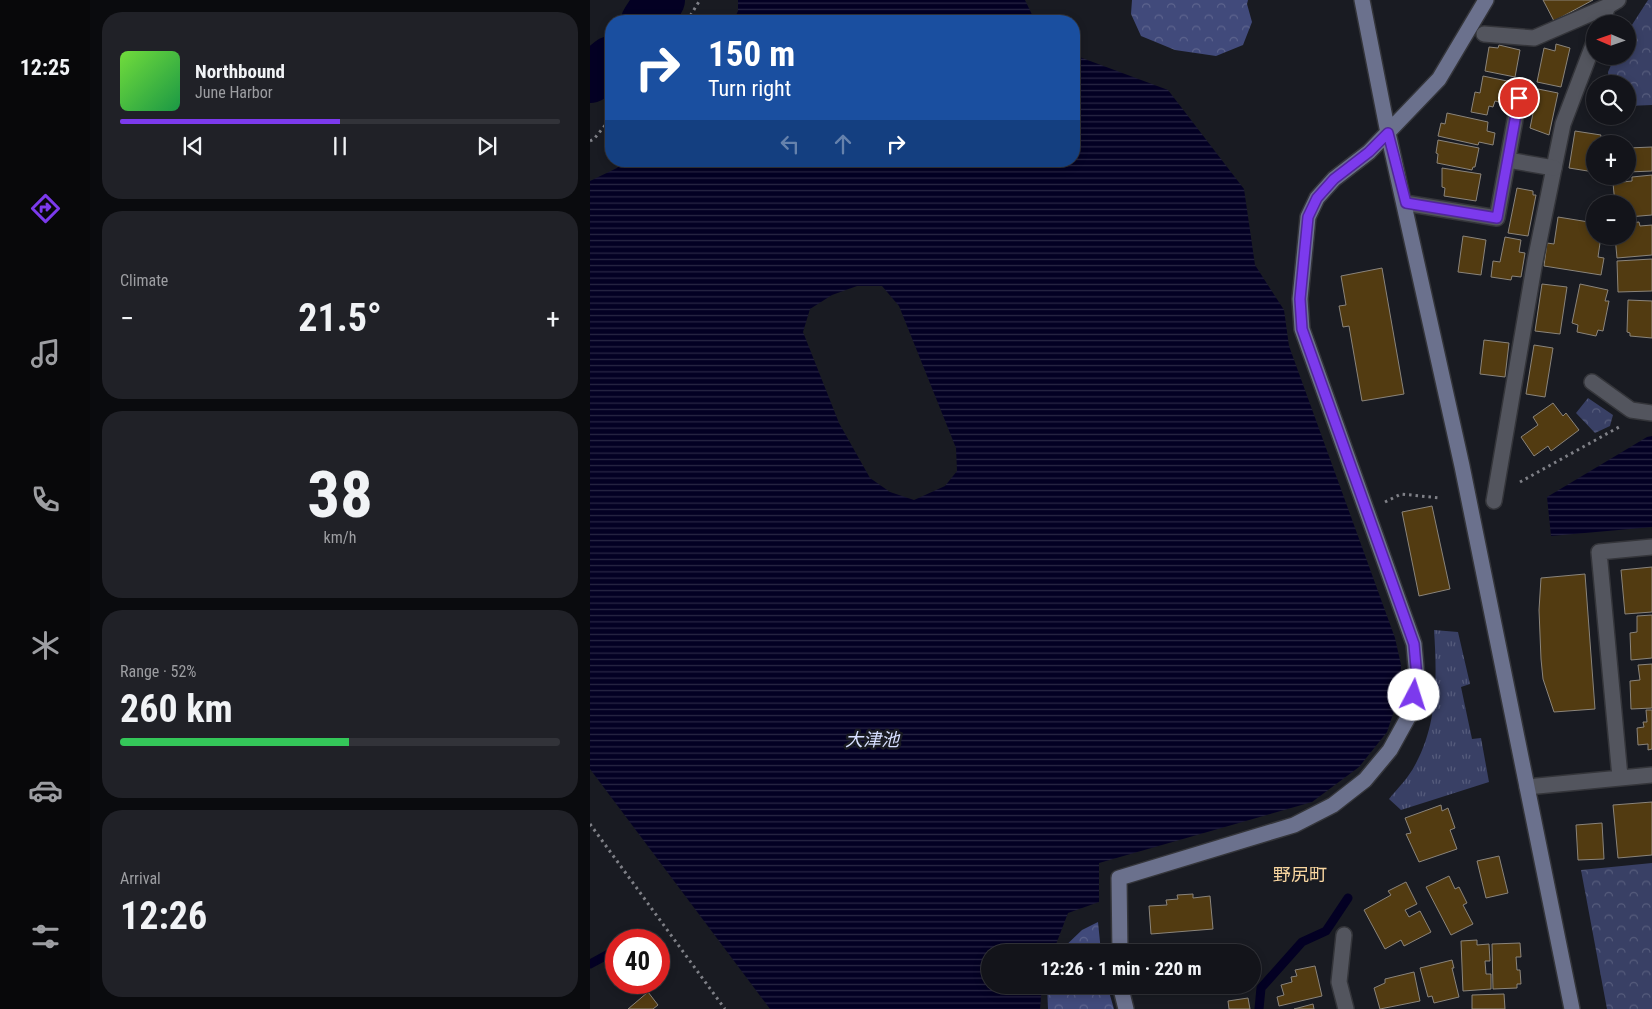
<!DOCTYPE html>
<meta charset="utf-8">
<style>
:root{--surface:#13141a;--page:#202127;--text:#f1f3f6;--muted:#9d9ea2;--line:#323339;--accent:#7c3aed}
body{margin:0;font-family:"Roboto Condensed","Noto Sans JP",sans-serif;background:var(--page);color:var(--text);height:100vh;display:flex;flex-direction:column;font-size:19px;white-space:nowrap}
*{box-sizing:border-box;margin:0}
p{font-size:16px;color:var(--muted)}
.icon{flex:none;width:28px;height:28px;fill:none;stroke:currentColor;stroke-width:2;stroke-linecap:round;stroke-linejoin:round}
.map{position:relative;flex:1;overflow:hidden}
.details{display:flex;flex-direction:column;gap:12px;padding:12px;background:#0a0b0e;width:500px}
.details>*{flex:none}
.hud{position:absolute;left:15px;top:15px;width:475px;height:152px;border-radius:20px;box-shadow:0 2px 8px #0003,0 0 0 1px var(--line);background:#1a4fa0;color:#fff;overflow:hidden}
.needle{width:32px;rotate:272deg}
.tools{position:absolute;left:996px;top:15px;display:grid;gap:10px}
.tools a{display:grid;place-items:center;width:50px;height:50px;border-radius:50%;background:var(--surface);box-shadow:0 2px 8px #0003,0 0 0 1px var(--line);font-size:25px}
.speed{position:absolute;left:15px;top:929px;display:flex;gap:10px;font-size:25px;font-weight:700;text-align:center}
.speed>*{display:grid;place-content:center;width:65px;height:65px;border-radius:50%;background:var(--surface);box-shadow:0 2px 8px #0003,0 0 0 1px var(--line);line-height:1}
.speed .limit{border:8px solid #d22;background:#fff;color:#111}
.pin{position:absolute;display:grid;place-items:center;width:42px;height:42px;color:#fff;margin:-21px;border:2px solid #fff;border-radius:50%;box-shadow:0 1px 5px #0007}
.me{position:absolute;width:55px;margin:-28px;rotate:5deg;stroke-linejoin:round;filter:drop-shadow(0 0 4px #0008)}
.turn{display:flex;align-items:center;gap:18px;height:105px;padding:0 20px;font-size:22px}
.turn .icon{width:65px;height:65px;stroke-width:2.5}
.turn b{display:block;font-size:35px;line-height:42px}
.lanes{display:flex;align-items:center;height:48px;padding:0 20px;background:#0003;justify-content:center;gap:25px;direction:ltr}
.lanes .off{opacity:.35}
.big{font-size:38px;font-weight:700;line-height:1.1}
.details .widget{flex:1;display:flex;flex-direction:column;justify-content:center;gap:8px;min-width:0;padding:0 18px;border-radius:20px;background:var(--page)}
.details .dial{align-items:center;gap:0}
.dial b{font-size:65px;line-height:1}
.song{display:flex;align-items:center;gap:15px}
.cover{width:60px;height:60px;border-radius:8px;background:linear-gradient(135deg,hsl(100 70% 55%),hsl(140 70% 35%))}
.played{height:5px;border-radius:2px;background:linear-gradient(90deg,var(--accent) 50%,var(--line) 50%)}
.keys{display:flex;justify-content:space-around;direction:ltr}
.heat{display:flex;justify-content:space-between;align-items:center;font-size:28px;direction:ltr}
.charge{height:8px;border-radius:4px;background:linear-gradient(90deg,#34c759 52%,var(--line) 0)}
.trip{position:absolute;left:391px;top:944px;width:280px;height:50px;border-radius:25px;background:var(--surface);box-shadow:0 2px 8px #0003,0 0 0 1px var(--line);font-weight:700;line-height:50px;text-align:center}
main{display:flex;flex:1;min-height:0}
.tab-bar{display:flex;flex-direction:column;width:90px;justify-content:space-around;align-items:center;background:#08080a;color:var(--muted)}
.tab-bar .icon{width:35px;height:35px}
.tab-bar .current{color:var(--accent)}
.tab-bar b{font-size:22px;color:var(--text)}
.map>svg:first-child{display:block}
.grass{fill:url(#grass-tufts)}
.forest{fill:url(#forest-crowns)}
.park{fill:url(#park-crowns)}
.water{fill:url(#water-rules);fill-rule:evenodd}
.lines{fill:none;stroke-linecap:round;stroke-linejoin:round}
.stream{stroke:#030023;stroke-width:9}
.river{stroke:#030023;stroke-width:50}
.building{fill:#523b11;stroke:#8a847b}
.lane-casing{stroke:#34353a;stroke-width:18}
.street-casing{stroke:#34353a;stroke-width:18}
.secondary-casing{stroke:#34353a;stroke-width:18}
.path{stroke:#7f8087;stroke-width:3;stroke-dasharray:2.5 4;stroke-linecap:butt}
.lane{stroke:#53555e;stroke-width:15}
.street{stroke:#53555e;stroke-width:15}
.secondary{stroke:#6b718d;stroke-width:15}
.route-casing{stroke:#51269a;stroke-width:12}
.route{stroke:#7c3aed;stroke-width:9}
.labels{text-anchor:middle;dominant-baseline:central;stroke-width:5;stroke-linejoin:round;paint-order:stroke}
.water-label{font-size:18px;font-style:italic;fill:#d7dfff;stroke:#191b22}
.neighbourhood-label{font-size:18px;fill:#f9d6a0;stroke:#191b22}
</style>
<main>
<nav class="tab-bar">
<b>12:25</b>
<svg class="icon current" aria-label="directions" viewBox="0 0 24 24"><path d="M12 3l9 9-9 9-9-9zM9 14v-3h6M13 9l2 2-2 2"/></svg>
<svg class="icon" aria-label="music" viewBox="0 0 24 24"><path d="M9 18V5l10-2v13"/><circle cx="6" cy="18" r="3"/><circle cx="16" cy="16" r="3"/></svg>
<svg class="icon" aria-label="phone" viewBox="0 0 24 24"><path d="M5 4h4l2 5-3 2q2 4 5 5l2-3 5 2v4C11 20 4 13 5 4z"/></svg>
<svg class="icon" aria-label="climate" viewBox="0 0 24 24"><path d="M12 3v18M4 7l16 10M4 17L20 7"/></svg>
<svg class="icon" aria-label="car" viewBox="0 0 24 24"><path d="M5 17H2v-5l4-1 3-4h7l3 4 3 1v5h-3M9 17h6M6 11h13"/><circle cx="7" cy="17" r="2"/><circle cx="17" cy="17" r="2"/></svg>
<svg class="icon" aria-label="filters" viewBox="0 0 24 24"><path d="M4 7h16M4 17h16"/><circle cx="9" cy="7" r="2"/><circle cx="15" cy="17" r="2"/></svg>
</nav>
<section class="details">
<div class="widget">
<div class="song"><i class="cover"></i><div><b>Northbound</b><p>June Harbor</p></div></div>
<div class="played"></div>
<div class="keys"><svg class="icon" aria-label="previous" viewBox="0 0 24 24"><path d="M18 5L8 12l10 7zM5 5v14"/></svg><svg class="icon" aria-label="pause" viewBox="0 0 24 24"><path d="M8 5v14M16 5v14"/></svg><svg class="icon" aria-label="next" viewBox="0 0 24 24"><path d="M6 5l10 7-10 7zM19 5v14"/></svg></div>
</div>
<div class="widget"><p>Climate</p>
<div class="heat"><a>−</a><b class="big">21.5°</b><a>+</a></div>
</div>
<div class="widget dial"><b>38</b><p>km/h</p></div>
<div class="widget"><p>Range · 52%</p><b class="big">260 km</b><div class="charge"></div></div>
<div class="widget"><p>Arrival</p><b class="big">12:26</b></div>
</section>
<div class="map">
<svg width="1062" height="1009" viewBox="0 0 1062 1009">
<defs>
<pattern id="grass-tufts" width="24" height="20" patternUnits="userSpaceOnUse" patternTransform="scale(1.25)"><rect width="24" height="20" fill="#394065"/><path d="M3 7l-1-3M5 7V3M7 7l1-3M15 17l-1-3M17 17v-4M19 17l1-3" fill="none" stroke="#565c7c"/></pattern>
<pattern id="forest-crowns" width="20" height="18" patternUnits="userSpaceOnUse" patternTransform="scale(1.25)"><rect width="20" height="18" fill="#414a7b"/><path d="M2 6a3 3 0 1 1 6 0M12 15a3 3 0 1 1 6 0" fill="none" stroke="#5d648e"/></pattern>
<pattern id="park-crowns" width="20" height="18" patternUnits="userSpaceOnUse" patternTransform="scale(1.25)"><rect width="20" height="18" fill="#394065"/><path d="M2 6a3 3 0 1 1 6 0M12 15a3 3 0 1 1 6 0" fill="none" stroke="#565c7c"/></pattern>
<pattern id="water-rules" width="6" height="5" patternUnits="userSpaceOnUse" patternTransform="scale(1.25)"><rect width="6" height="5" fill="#030023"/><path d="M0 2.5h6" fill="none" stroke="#282644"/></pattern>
</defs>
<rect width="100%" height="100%" fill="#191b22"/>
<path class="grass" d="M844,630l24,2 12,52 -9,3 11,52 9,-1 8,44 -88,28 -12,-11c9,-11 20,-22 26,-34 23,-41 22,-90 19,-135z"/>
<path class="forest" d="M542,0h116l-1,4 5,18 -9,23 -27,11 -41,-6 -34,-14 -10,-22z
M508,922l3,30h-42l23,-22z
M457,985h60l7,24h-66z"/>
<path class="park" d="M1058,0h4v105l-24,1v-22h-19l-1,-12 7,-16h13v-25z
M998,398l25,17 -3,11 -15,7 -19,-20z
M1062,863v146h-45l-26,-139z"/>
<path class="water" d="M148,0h287l10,21h-302l5,-10z
M484,55l94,35 76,99 11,76 29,45 5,36 106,292 6,27 -1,28 -13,39 -28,35 -47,35 -213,61v39l-31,11 -15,39h-63v33h52l-2,24h-270l-180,-240v-588l27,-13 6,-7h451zM267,286h25l17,20 57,142 1,23 -12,15 -31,14 -24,-8 -20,-14 -31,-55 -36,-91 7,-23 22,-14z
M1062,436v91l-101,9 -4,-39 100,-60z"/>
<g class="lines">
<path class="stream" d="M0,964l26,-14
M669,1009l2,-21 41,-46 24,-11 22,-33"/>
<path class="river" d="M56,21l14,-21
M0,78l21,-17"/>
</g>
<path class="building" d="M953,0h50l-39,21z
M966,44l14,4 -9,39 -24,-5 7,-34 11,3z
M909,45l21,5 -5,27 -30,-6 4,-24 9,1z
M893,76l29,6 -4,22 -13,-3 -2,6 -4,-1 -2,9 -16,-3 4,-20 5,1z
M948,89l20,4 -9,42 -19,-7z
M857,113l41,9 -1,9 8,2 -2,12 -14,-3 -1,3 -40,-9 3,-13 4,1z
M985,131l26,4 -2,9h-4l-1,28 -25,-4z
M848,140l41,8 -4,19h-2l-1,3 -35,-7 1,-9 -2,-1z
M1062,147v24l-24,1v-24z
M852,168l39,6 -5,27 -32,-5 1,-8 -3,-1z
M1062,175v40l-24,2v-13h-13l-2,-21 19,-2v-4z
M927,188l16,3v4h3l-8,41 -20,-3z
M968,217l37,6v13h6l-3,21 6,1 -3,17 -57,-9 3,-23 7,1z
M1049,222l1,4 12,-1v30l-35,3 -2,-22h13v-13z
M873,236l23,4 -5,35 -23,-3z
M915,237l16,3 -2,12 6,1 -4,24 -9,-1 -1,4 -20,-3 2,-16 7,1z
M1062,259v32l-34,1 -1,-31z
M792,268l22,126 -42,7 -13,-75 -6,1 -4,-21 7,-1 -5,-29z
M952,284l25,3 -7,47 -25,-3z
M990,284l28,6 -3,11h4l-6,30 -5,-1 -2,6 -19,-4 1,-7 -6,-2z
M1038,300l24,1v37l-22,-2v-3l-3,-1z
M894,340l25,3 -4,34 -25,-3z
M944,345l19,3 -8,49 -19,-3z
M963,403l10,13 3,-3 13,17 -28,21 -3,-5 -14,10 -13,-19 17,-12 -5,-8z
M842,506l18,83 -31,7 -17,-84z
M1062,567v45l-27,2 -4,-44z
M995,574l10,135 -41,3 -11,-33 -2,-20 -2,-49 2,-32z
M1062,615v43l-21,2 -1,-27 7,-1v-16z
M1062,664v44l-21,1 -1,-28 10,-1 -2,-15z
M1056,710h6v39l-4,1v-6l-10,1 -1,-17 7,-1 -1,-5h4z
M1062,802v53l-34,3 -5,-53z
M851,805l1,6 6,-3 7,20 -5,2 7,19 -38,13 -13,-28 5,-1 -6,-15z
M1012,823l2,36 -26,1 -2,-35z
M909,856l9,37 -22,5 -9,-37z
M859,876l6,13 4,-2 8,16 -4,2 10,19 -22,11 -25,-48z
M816,882l11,22 -12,6 4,7 11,-6 11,21 -27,14 -3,-6 -16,9 -21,-39 27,-15 -3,-4z
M603,894v4l17,-2 3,33 -62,5 -2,-28 18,-1 -1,-5 12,-1 -1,-4z
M887,940v5l12,-1 1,17h-5l1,13h5v15l-28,2 -2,-50z
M930,943l1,14h-5l1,13h3l1,14h-4v4l-24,1 -1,-45z
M621,944v8h-29v-6z
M862,960l2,8h-2l7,29 -25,6 -2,-7 -4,1 -8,-29z
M725,966l7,30 -43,10 -2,-9 7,-2 -3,-10 11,-3 -1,-5 6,-1 -2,-6z
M824,972l6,29 -40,8 -6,-21 11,-5v-4z
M593,985h26l1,6 -26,2z
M58,992l10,13 -5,4h-25z
M914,994l1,15h-33v-14z
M658,998l2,11h-21l-1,-8z
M723,1004l1,5h-20z"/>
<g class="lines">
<defs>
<path id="lane" d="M1011,24l7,-18 10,-6
M894,34l50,4 74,-32
M904,501l41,-240 28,-137 32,-84"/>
<path id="street" d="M918,160l46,8
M815,203l92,15 22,-120
M1002,382l39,28 21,3
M1030,777l-21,-225 53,-5
M937,787l125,-12
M754,935l-5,47 7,27"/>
<path id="secondary" d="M772,0l26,133 74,333 110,543
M530,952l-1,-74 175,-53 39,-20 32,-25 25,-30 21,-38 6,-34 -3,-34 -112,-315 -2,-30 8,-82 9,-19 17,-19 35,-27 70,-73 47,-79
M530,985l6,24"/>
</defs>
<use href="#lane" class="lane-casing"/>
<use href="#street" class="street-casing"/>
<use href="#secondary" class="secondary-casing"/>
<path class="path" d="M97,21l13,-21
M0,141l4,-2 17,-21
M930,482l99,-55
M795,502l16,-8 39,4
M0,824l135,185"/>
<use href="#lane" class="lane"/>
<use href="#street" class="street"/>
<use href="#secondary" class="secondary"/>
</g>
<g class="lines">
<defs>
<path id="route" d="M824,695l3,-17 -3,-34 -112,-315 -2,-30 8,-82 9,-19 17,-19 35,-27 19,-19 18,70 91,15 22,-120"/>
</defs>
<use href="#route" class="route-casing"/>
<use href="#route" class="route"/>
</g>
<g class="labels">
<g class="water-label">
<text x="282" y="739">大津池</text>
</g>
<g class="neighbourhood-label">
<text x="710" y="874">野尻町</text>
</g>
</g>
</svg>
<div class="tools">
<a><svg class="needle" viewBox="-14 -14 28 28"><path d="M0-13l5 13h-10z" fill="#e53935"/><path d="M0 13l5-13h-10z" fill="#9d9ea2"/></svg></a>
<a><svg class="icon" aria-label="search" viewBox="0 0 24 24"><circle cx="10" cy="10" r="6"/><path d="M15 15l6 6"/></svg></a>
<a>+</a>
<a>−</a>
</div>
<div class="speed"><div class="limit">40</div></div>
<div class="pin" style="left:929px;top:98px;background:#d93025"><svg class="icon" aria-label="arrive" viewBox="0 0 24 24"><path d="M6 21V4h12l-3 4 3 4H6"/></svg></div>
<svg class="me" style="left:824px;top:695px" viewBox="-20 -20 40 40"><circle r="19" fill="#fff"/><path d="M0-13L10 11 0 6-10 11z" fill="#7c3aed"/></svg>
<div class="trip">12:26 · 1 min · 220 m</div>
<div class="hud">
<div class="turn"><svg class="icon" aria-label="right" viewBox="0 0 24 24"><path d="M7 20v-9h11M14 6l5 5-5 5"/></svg><div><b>150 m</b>Turn right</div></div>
<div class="lanes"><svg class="icon off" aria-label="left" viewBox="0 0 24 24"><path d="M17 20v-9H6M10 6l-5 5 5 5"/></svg><svg class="icon off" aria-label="ahead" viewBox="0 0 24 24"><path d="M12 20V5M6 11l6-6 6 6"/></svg><svg class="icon" aria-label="right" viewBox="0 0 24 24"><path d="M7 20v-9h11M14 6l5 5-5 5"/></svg></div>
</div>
</div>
</main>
